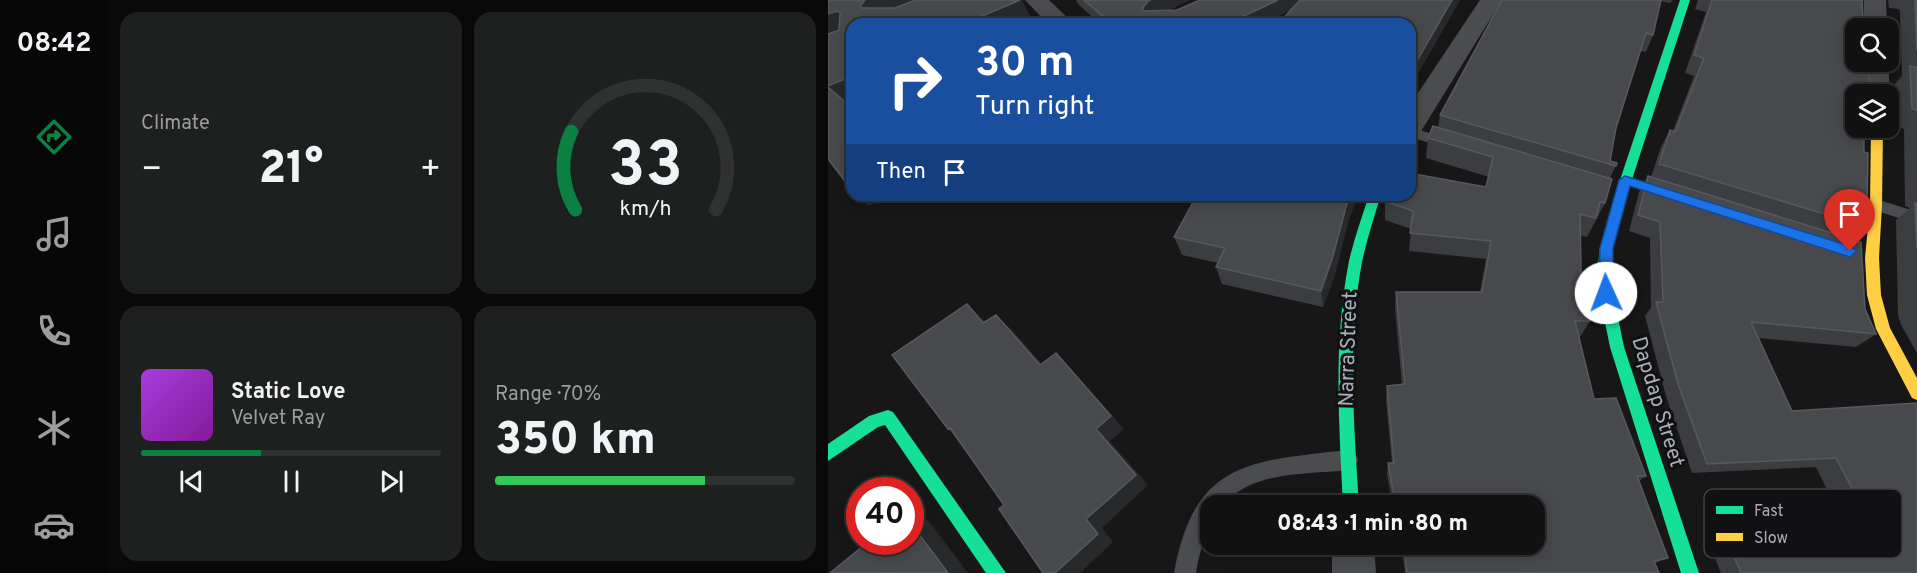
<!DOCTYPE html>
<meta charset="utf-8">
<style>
:root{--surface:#111;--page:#1e1f1f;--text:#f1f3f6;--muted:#9c9d9f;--line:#303131;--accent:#0b8043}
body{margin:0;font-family:Overpass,sans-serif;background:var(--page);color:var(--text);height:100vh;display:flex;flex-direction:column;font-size:22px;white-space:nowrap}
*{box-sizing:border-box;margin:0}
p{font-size:20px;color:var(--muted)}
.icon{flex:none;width:33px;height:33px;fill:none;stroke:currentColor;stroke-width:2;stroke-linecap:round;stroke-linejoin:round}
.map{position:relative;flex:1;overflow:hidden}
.panel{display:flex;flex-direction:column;gap:12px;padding:12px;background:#090909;width:720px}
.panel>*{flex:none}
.top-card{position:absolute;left:18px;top:18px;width:570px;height:183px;border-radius:18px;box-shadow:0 3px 15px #0003,0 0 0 2px var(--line);background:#1a4fa0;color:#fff;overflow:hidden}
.fabs{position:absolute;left:1017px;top:18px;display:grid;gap:12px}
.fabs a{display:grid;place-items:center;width:54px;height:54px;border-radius:12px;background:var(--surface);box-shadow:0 3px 15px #0003,0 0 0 2px var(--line);font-size:30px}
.speed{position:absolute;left:18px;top:477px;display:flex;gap:12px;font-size:30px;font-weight:700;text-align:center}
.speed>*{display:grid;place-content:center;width:78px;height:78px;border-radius:50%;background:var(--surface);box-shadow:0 3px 15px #0003,0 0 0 2px var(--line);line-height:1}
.speed .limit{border:9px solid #d22;background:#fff;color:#111}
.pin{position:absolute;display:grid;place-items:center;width:51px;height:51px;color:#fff;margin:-62px -26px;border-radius:50% 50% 50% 0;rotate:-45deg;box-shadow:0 0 6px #0007}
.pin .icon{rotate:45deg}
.me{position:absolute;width:66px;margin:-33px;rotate:358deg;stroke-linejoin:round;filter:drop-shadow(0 0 4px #0008)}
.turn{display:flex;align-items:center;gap:21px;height:126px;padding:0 30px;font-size:27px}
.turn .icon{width:78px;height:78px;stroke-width:2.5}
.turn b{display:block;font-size:42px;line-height:51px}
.then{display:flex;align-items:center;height:57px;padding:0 30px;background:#0003;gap:12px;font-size:22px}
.big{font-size:45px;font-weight:800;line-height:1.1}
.panel .card{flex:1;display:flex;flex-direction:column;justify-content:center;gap:9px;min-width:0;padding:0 21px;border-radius:18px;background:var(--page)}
.panel .dial{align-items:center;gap:0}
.dial svg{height:156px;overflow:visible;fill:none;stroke:var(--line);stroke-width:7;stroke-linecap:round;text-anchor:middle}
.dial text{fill:var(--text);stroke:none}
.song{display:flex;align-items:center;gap:18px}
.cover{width:72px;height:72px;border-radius:9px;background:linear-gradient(135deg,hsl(280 70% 55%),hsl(290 70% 35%))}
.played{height:6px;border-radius:3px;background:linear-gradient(90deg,var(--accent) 40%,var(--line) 40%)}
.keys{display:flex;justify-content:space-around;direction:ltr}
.heat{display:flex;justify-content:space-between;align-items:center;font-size:33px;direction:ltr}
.charge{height:9px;border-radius:4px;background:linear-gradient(90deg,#34c759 70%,var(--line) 0)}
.panel .tiles{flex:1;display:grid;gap:12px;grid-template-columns:repeat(2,1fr)}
.trip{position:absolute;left:372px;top:495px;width:345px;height:60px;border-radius:18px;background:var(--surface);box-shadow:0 3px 15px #0003,0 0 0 2px var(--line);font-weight:800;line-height:60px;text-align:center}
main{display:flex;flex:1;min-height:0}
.menu{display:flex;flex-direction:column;width:108px;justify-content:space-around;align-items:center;background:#070707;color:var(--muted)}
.menu .icon{width:42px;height:42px}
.menu .current{color:var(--accent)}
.menu b{font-size:27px;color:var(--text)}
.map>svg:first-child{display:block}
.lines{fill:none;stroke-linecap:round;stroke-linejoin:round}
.lane{fill:#4b4c50;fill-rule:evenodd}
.street{fill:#4b4c50;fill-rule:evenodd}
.fast{fill:#16e098;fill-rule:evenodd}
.slow{fill:#ffcf43;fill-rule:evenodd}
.wall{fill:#3c3d40}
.shaded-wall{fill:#28292a}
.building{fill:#48494d;stroke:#57595e;stroke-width:1.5}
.route{fill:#1a73e8;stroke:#114b97;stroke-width:1.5}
.labels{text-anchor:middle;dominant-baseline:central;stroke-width:6;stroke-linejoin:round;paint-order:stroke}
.street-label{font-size:21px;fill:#a8adb8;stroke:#111113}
.key{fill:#111113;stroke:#3e4045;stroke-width:1.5}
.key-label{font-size:16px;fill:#a8adb8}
</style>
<main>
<nav class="menu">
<b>08:42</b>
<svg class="icon current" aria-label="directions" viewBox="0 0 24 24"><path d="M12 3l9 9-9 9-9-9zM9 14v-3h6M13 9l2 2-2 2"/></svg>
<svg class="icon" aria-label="music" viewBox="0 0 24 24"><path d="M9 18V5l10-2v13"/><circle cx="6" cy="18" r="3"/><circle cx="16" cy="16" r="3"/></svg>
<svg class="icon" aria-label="phone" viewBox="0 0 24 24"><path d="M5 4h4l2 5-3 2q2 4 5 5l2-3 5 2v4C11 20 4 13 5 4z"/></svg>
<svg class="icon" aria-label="climate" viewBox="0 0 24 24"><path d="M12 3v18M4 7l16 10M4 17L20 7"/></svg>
<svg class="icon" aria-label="car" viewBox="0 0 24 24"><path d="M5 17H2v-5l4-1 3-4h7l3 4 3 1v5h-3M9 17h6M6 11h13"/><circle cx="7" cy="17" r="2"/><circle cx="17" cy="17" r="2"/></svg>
</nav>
<section class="panel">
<div class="tiles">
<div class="card"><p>Climate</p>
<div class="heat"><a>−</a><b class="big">21°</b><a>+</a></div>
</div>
<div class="card dial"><svg viewBox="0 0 100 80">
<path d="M14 69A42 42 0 1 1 86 69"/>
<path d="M14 69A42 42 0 0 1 12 29" stroke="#0b8043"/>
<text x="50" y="56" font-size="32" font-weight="700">33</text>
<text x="50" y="72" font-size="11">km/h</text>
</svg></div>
<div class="card">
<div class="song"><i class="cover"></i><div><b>Static Love</b><p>Velvet Ray</p></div></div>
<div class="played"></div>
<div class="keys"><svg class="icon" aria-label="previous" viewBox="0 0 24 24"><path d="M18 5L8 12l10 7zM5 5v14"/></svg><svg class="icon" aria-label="pause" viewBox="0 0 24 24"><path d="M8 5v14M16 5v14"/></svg><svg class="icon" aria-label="next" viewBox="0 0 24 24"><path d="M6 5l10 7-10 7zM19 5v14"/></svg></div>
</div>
<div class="card"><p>Range · 70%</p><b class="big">350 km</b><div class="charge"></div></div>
</div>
</section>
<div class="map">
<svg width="1089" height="573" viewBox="0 0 1089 573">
<rect width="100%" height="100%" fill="#171717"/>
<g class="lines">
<path class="lane" d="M582,127l45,14 2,3 -7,5 -40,-12z
M1048,199l41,13v12l-46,-15 -3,-4 3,-4z
M520,450l7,3 3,7 -3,7 -7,3c-43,5 -95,0 -126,36h-12c0,22 -11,44 -14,67h-22c20,-113 77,-112 174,-123z"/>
<path class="street" d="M197,0h24l25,24h-26z
M652,0h22l-82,133 -10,2v-30z
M1036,0h22l1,28h-24z
M1036,62h24l2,32 -2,2v-2h-24z
M504,544h42l2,29h-44z"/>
<path class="fast" d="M852,0h10l-63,195 -15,53v17l1,28 11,54 75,226h-18l-71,-226 -11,-54 -1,-28 2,-17 15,-53z
M541,195h12c-7,22 -14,44 -19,67 -15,80 -8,162 -3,244h-16c-4,-82 -10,-164 6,-245 5,-22 13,-44 20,-66z
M60,410l5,2 113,161h-20l-101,-148 -7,2 -50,34v-17l41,-28z"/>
<path class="slow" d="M1043,128h12l-1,77 -3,53 2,37 9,33 27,50v22l-5,-2 -36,-69 -9,-34 -2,-37 5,-53z"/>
</g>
<path class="wall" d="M248,0h113l-22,11 10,-1 23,-10h260l-50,87 -119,-77 -29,14h-162l-21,-19z
M674,0h171l-3,3 -9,-2 -8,34 -7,17 -6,-1 -24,77 -6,33 7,2 -7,15 -5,25 -18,34 -7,-2 1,36 9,50 -10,16h-1l15,62 52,77 -7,5 29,77 -13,5 4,10h-254l-4,-29h133v-38h-141l-6,-32 1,-11h4l-6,-63 1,-14 15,-1 -7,-77 1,-16h84l6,-33 -77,-8 2,-22 -26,-9v-19l28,-23 73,9 3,-10 -63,-19 2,-20 10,-11 2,-12z
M870,0h166l-2,3 -6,91 8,58 3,61 -9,9v2l-14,12 21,73 11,25 -20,13 -97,-9 33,73 125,-8v170h-196l-12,-30 17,-6 116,-17 -26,-53 -124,6 -26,-77 -21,-80 6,-8 -1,-70 -21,-7 10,-39 9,-16 3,1 10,-30 9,-17 3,1 21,-55 -9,-3 21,-61 -11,-3z
M1060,0h29v353l-16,-28 -3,-10 -2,-95 14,-12 -5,-2 -1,-77 -9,-3v-42l7,-8 -2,-64 -1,-3 -10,-1z
M520,222l-13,52 -12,33 -101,-23 -6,-17 2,-4 -36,-8 -8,-18z"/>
<path class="shaded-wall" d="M37,0h56l-47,24 -14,-18z
M192,0h2l9,18 -15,6h-38l-3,-5z
M323,0h38l-36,17 -11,-8 6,-8z
M450,0h34l-50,24h-35z
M624,0h8l-50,87v-14z
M9,11l14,18 -23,8v-23z
M24,76v25l-8,3 -16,-18z
M30,195h31l-20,11z
M523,195h8l-11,27 -13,52 -12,33 -2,-16 26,-88z
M139,304l18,17 16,19 -18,-17z
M168,315l17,16 43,49 -16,-15z
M228,353l15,16 53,60 -14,12 38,44 -46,43 11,14 -33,31h-25l31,-54 10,-90z
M82,514l18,6 40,53h-20l-38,-51z"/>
<path class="building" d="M0,0h37l-5,6 2,2h33l21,-8h104l-45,19 4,5h-127v52l-24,10v-52l11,-4 1,-17 -3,-2 -9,3z
M256,0h67l-3,1 -6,8 3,2 32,-1 23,-10h78l-51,24h-115z
M472,0h152l-42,73v-49h-132z
M674,0h159l-8,35 -7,-2 -30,95 -6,33 7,2 -1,3 -176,-51z
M884,0h150l1,28h-7v34h13v32h-13v34h8v24l4,1 -1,60 -10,-18 1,29 -199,-60 11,-34 5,2 29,-74 -10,-3z
M1087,0h2v50z
M1082,66l7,2v42l-5,-1z
M0,87l24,21 -1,81 -23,-30z
M605,126l179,53 -7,24 -5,-1 -4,16 -16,-4 1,57 9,50h-15l19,78 22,-1 30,78h-9l31,82 -14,3 5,12h-252l-3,-29h130v-38h-138l-8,-43h6l-7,-77 18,-2 -9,-92h86l9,-51 -81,-8 3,-22 -28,-10 2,-6h23v-17h3l2,-4 71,13 7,-30 -65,-19z
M820,176l213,66 4,67 11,25 -125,-12 41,89 125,-8v170h-176l-15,-36 141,-20 -31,-59 -129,6 -29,-80 -22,-82h7l-3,-80 -22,-7z
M369,195h154l-4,8 -14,53 -12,35 -105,-24 9,-19 -51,-11z
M1087,203l2,1v44z
M139,304l16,19 13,-8 44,50 16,-12 55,63 -15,13 40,46 -50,44 12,15 -43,39h-12l-44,-64 5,-4 -54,-77 -2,1 -56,-74z
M82,522l38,51h-118l38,-31h42z"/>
<path class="route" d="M797,176l225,70 7,5 -7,6 -220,-71 -17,62v45l-2,4h-10l-2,-4 1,-45 19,-68z"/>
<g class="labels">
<g class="street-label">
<text transform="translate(521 349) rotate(-88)">Narra Street</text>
<text transform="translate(829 402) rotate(73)">Dapdap Street</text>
</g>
</g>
<rect x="876" y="489" width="198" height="69" rx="9" class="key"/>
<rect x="888" y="506" width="27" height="8" fill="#16e098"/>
<rect x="888" y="533" width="27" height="8" fill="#ffcf43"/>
<g class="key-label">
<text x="926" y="516">Fast</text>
<text x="926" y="543">Slow</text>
</g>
</svg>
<div class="fabs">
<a><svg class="icon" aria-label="search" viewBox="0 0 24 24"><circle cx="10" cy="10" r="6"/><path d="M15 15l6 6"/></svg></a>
<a><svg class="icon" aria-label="layers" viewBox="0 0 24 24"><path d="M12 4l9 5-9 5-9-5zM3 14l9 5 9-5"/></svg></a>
</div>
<div class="speed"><div class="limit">40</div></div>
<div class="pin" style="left:1022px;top:251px;background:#d93025"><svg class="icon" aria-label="arrive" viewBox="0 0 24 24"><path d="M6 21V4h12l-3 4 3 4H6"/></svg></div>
<svg class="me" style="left:778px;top:293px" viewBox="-20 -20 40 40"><circle r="19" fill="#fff"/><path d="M0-13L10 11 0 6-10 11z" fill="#1a73e8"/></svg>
<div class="trip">08:43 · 1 min · 80 m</div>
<div class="top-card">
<div class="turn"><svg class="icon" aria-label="right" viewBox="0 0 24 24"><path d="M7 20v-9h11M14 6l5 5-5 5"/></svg><div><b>30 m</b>Turn right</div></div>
<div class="then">Then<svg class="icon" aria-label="arrive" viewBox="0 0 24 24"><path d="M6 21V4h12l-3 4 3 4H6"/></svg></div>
</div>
</div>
</main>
